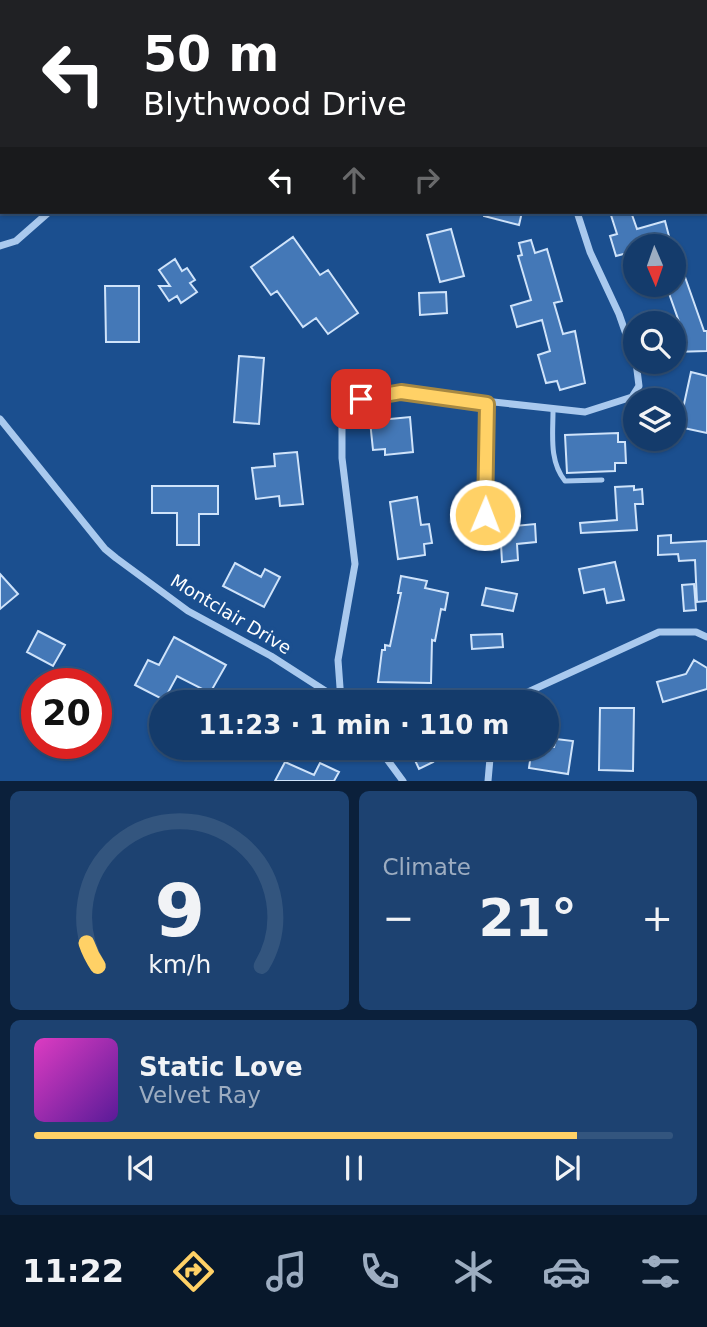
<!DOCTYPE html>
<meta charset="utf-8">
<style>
:root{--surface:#143b6b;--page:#1d4271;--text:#f1f3f6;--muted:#9dadc1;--line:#33557e;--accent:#ffd166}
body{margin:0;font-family:"DejaVu Sans",sans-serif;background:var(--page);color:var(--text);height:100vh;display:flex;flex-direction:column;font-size:26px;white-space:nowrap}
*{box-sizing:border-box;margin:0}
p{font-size:23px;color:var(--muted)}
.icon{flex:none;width:38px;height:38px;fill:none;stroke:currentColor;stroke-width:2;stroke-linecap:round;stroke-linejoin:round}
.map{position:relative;height:781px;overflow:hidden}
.side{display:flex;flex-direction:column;gap:10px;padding:10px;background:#0b203b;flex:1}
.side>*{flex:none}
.banner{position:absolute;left:0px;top:0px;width:707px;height:214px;box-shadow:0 2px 5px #0004,0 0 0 2px var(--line);background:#202124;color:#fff;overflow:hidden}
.needle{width:46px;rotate:178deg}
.fabs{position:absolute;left:623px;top:234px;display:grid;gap:14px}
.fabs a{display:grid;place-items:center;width:63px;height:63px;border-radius:50%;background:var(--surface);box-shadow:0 2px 5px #0004,0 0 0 2px var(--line);font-size:35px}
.speed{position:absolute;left:21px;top:668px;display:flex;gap:14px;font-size:35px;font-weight:700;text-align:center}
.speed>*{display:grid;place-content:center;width:91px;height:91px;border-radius:50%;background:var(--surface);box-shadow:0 2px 5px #0004,0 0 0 2px var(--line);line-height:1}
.speed .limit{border:10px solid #d22;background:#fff;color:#111}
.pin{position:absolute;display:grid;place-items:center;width:60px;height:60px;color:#fff;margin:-30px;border-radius:14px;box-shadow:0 4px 10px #0006}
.me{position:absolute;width:77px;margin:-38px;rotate:1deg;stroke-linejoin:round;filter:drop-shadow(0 0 5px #0008)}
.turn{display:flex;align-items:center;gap:24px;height:147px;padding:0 28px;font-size:32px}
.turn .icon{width:91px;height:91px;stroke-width:2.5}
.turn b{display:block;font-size:49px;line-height:60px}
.lanes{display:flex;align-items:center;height:66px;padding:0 28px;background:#0003;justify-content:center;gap:35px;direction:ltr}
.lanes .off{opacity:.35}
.big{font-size:52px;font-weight:700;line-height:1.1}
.side .card{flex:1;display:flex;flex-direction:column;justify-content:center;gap:10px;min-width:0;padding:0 24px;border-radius:10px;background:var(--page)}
.side .dial{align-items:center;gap:0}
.dial svg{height:182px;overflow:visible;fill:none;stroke:var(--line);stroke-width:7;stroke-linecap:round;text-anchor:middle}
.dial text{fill:var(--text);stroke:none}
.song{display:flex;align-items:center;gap:21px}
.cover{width:84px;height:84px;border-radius:10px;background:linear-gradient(135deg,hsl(310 70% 55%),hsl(270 70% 35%))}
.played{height:7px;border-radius:4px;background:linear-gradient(90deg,var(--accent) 85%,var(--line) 85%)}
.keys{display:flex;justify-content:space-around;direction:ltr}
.heat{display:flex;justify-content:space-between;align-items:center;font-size:38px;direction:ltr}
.side .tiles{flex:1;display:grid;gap:10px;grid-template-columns:1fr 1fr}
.card:last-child{grid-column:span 2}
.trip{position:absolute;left:149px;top:690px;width:410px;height:70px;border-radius:35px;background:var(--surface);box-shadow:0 2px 5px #0004,0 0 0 2px var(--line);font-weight:700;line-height:70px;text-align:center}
.dock{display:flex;height:112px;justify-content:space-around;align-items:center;background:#08182b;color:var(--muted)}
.dock .icon{width:49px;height:49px}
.dock .on{color:var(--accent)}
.dock b{font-size:32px;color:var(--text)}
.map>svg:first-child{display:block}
.building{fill:#4478b7;stroke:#cfe3fa;stroke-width:2}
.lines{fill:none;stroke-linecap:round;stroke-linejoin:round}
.service{stroke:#a9c9ee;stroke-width:5}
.minor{stroke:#a9c9ee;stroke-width:7}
.route-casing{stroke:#a68842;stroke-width:18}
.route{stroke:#ffd166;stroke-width:12}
.labels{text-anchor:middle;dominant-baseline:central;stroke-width:7;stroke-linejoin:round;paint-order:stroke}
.street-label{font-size:18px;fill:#fff;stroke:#1b4f8f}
</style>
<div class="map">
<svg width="707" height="781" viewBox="0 0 707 781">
<rect width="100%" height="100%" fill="#1b4f8f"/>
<path class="building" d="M484,212h38l-3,13 -35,-9z
M610,212h21l6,17 28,-8 5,19 -22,7h-13v4l-19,5 -6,-20 7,-2z
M451,229l13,47 -24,6 -13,-47z
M293,237l27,38 8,-5 30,43 -30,21 -12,-16 -13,9 -26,-36 -6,4 -20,-28z
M531,240l4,13 12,-4 15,52 -8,2 9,31 12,-3 10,52 -25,7 -3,-9 -11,2 -8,-28 12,-4 -8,-31 -25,7 -6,-21 20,-6 -13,-44 4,-1 -3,-12z
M175,259l7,12 5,-3 8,12 -5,3 7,9 -16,11 -4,-7 -8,5 -10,-15h11l-11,-16z
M685,277l19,54h3v20l-33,1v-21l8,-1 -16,-45h8v-3z
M105,286h34v56h-33z
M446,292l1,21 -27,2 -1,-22z
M239,356l25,2 -5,66 -25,-2z
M691,372l16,4v57l-28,-6z
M410,417l3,35 -28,3v-6l-12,1 -3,-29z
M618,433v9h7l1,21h-11v8l-48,2 -2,-38z
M297,452l6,52 -23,2 -1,-10 -23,3 -4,-31 23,-2 -1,-12z
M152,486h66v28h-19v31h-22v-32h-25z
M634,486v4l8,-1 1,15h-8l2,26 -56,3 -1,-10 37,-3 -2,-33z
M417,497l4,28 8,-1 3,19 -8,1 1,11 -27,4 -8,-57z
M515,517v9l20,-2 1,18 -19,2 1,16 -16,2 -1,-18 -22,2 -1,-18 21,-2v-8z
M671,535v8l36,-2v60l-10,1 -2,-42 -16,1 -1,-7 -20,1v-19z
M615,562l9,38 -17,3 -3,-14 -20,4 -5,-24z
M235,563l26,14 4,-8 15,8 -16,30 -41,-21z
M0,574l18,20 -18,15z
M401,576l26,5 -2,7 23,5 -3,17 -4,-1 -6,32 -3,-1 -1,43 -53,-1 4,-32h3v-5l5,1 11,-53h-3z
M694,584l2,26 -12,1 -2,-26z
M486,588l31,6 -4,17 -31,-6z
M38,631l27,14 -12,21 -26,-14z
M502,634l1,13 -31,2 -1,-14z
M174,637l52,28 -16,28 -33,-17 -13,24 -29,-15 13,-25 11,5z
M694,660l13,8v21l-44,13 -6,-20 29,-8z
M600,708h34l-1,63 -34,-1z
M556,739l17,2 -5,33 -39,-6 3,-21h22z
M409,747h43l-22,10 3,5 -14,7z
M285,762l29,13 6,-12 19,9 -5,9h-59z"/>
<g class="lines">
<path class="service" d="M553,411c0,24 -4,50 12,70l37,-1
M485,515l2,-111"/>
<path class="minor" d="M690,0l1,2
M6,2l1,-2
M277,2l5,-2
M0,8l2,-2
M705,38l2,2
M0,82l2,2
M577,212l13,40 29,62 16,46
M0,246l16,-5 33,-29
M0,419l105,130 11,9 72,53 83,45 70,45
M341,701l-3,-41 17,-96 -13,-106v-37l19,-22 40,-7 184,20 47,-15 7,-11 -3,-24
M506,702l153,-70h37l11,5
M378,747l25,34
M488,781l3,-34"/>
</g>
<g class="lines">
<defs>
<path id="route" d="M361,399l40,-7 86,12 -2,111"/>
</defs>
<use href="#route" class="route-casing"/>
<use href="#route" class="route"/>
</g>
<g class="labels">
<g class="street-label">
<text transform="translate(231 614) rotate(31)">Montclair Drive</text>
</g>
</g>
</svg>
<div class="fabs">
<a><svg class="needle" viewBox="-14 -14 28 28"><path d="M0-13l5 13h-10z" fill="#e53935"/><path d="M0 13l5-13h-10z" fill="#9dadc1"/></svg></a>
<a><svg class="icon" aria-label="search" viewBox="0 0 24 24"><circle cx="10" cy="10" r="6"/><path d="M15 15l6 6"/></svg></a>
<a><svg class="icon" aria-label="layers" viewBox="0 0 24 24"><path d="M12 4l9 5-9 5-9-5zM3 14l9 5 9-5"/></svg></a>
</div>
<div class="speed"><div class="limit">20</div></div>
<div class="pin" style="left:361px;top:399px;background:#d93025"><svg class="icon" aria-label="arrive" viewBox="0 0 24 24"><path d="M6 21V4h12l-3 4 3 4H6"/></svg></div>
<svg class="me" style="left:485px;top:515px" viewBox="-20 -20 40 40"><circle r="17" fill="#ffd166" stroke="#fff" stroke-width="3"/><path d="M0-11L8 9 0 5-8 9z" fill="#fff"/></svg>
<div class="trip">11:23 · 1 min · 110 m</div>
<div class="banner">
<div class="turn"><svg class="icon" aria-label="left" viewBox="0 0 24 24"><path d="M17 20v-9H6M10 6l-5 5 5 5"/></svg><div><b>50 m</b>Blythwood Drive</div></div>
<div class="lanes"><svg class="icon" aria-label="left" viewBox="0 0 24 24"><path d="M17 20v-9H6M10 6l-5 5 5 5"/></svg><svg class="icon off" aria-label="ahead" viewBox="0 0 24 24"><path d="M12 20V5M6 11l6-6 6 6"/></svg><svg class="icon off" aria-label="right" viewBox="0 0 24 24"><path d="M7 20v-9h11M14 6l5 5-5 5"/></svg></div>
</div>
</div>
<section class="side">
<div class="tiles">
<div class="card dial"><svg viewBox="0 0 100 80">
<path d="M14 69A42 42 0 1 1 86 69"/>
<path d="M14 69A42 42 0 0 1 9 59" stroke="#ffd166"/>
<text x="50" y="56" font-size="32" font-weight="700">9</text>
<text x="50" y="72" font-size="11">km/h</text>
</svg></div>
<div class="card"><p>Climate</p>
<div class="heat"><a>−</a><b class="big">21°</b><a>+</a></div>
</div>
<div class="card">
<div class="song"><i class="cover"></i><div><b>Static Love</b><p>Velvet Ray</p></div></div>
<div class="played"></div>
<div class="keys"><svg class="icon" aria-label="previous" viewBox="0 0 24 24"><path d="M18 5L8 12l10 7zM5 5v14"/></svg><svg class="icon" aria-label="pause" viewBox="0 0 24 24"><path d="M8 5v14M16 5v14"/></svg><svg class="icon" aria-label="next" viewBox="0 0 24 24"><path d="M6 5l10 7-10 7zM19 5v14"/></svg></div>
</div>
</div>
</section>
<nav class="dock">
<b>11:22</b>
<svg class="icon on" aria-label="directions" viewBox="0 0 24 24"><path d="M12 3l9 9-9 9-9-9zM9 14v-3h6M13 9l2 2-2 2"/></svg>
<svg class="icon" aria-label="music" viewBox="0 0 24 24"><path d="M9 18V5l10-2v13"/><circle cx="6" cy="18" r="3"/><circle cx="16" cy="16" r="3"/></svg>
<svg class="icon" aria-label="phone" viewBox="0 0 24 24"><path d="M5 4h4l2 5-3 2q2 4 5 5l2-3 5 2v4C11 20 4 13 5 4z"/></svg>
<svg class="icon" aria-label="climate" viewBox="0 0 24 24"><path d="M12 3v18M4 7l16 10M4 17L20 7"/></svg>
<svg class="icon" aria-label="car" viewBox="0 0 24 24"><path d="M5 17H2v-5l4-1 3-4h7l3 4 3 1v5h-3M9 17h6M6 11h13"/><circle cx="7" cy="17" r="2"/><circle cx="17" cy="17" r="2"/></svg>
<svg class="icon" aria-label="filters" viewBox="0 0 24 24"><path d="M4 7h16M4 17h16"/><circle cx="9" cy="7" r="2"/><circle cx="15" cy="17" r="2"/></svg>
</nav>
